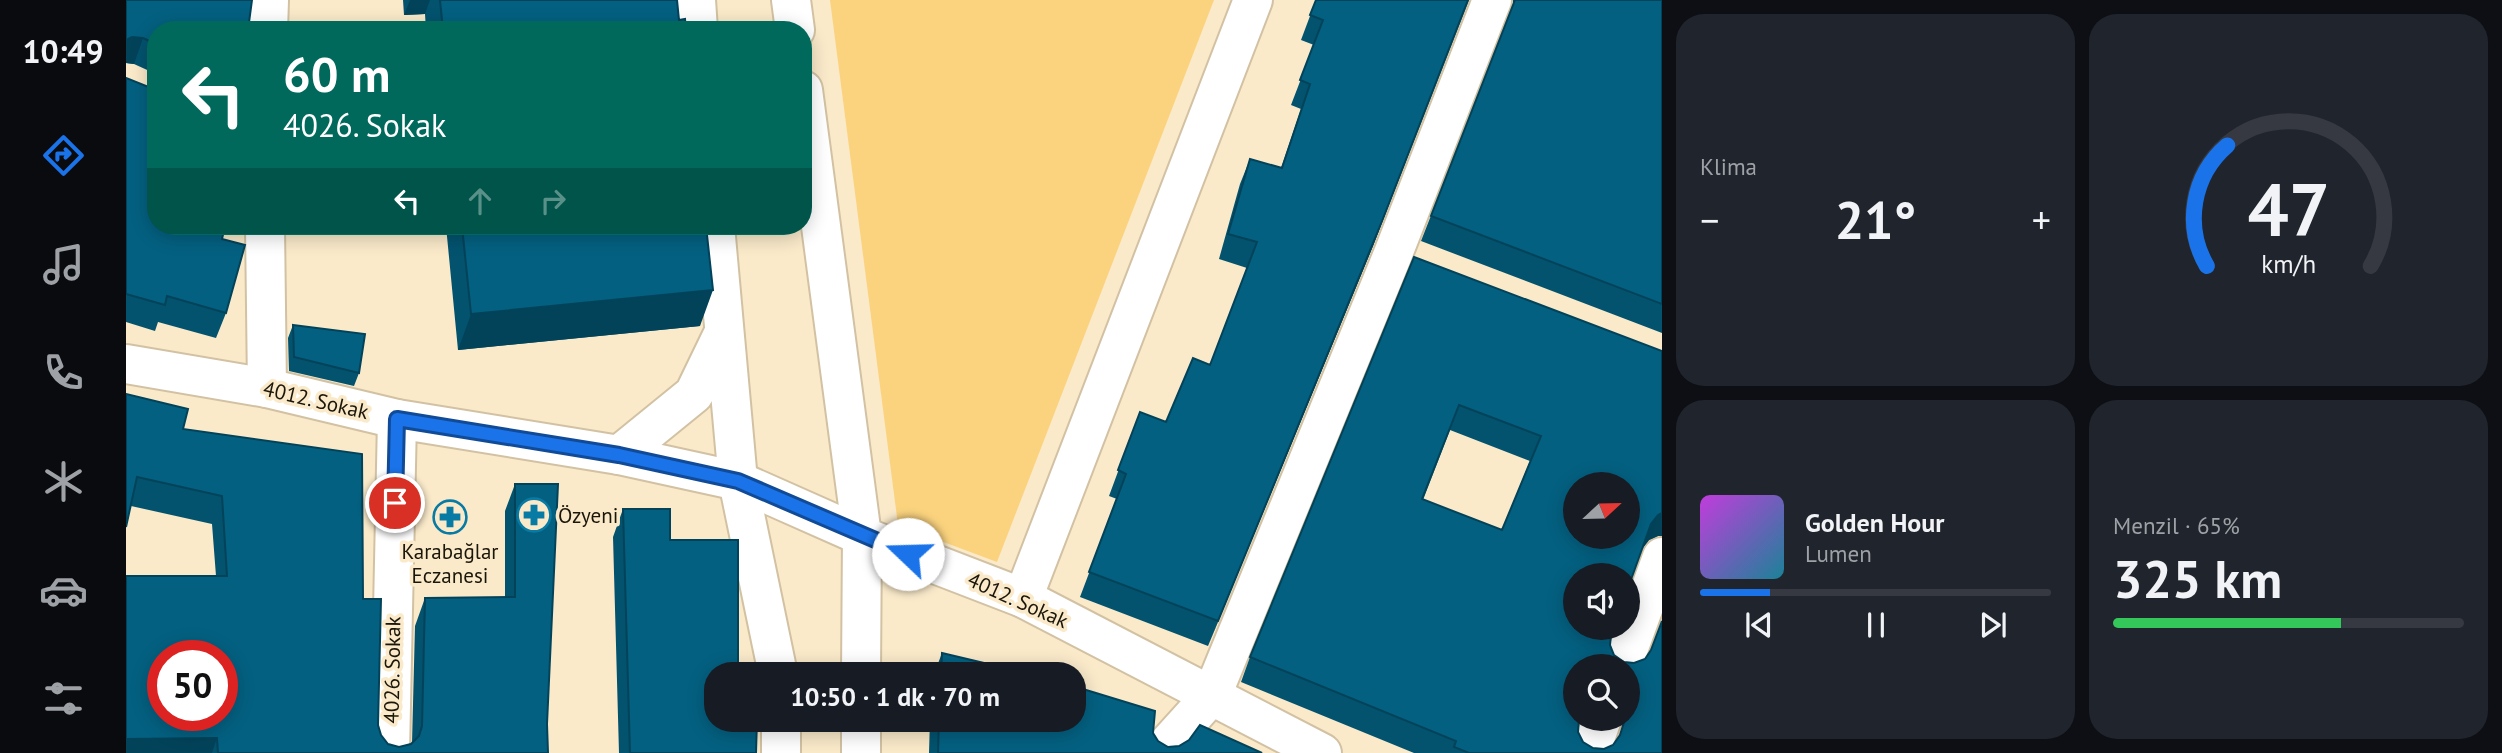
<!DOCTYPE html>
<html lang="tr">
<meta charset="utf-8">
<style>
:root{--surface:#171b24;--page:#20242c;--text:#f1f3f6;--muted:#9ea1a6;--line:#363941;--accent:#1a73e8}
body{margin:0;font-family:"PT Sans",sans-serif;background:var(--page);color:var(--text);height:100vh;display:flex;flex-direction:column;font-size:26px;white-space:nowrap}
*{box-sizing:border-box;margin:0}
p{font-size:23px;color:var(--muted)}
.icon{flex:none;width:38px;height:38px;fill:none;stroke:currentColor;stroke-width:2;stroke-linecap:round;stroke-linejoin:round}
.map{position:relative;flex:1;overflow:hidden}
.sheet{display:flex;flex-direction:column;gap:14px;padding:14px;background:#0d0f14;width:840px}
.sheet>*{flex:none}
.guide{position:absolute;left:21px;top:21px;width:665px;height:214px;border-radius:28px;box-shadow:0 4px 18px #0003;background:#00695c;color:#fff;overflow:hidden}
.needle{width:46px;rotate:68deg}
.buttons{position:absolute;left:1437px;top:472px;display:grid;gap:14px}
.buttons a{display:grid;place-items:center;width:77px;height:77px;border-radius:50%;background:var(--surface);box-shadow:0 4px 18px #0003;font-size:35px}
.speed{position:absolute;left:21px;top:640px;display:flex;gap:14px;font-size:35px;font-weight:700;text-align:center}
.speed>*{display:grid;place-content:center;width:91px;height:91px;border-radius:50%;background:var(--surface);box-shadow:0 4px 18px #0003;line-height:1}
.speed .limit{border:10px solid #d22;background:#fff;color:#111}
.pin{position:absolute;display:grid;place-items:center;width:60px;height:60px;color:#fff;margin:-30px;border:4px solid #fff;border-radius:50%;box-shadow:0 2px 7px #0007}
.me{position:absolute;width:77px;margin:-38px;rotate:291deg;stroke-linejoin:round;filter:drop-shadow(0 0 5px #0008)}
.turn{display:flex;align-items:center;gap:24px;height:147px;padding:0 21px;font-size:32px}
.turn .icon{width:91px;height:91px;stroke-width:2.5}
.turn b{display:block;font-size:49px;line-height:60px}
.lanes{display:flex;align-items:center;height:66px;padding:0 21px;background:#0003;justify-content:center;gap:35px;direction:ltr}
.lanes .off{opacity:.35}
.big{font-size:52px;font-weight:700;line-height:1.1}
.sheet .tile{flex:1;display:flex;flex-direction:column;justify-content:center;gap:10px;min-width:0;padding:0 24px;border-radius:28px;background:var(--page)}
.sheet .dial{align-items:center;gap:0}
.dial svg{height:182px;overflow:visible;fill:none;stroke:var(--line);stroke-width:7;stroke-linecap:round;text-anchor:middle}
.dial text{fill:var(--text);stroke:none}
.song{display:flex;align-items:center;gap:21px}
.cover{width:84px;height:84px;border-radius:10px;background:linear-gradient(135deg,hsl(290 70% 55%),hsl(190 70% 35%))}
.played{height:7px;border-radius:4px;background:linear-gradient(90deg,var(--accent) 20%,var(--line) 20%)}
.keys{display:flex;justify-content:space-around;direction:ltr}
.heat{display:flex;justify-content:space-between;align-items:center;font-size:38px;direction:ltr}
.charge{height:10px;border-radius:5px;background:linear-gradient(90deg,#34c759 65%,var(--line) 0)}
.sheet .tiles{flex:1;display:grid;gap:14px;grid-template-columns:repeat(2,1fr)}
.trip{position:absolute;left:578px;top:662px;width:382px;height:70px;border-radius:28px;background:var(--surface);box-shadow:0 4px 18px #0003;font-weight:700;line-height:70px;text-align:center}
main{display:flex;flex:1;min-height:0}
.dock{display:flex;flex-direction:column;width:126px;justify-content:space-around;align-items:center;background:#090b0e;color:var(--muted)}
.dock .icon{width:49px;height:49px}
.dock .selected{color:var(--accent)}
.dock b{font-size:32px;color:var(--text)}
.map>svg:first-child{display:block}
.green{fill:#fbd37e}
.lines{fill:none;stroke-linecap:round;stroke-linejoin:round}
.street-casing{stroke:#d2c2a3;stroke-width:42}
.secondary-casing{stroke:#d2c2a3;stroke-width:42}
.primary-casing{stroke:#d2c2a3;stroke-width:42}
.street{stroke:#fff;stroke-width:38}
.secondary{stroke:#fff;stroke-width:38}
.primary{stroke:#fff;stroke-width:38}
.wall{fill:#03536f;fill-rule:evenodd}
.shaded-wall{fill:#03435a}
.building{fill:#046081;stroke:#03435a;stroke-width:2;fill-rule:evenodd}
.route-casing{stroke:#114b97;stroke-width:18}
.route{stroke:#1a73e8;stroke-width:12}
.labels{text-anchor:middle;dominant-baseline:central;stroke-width:7;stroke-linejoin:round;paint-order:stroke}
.street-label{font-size:21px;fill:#1b160a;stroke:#faeaca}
.poi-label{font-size:21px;fill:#1b160a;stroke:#faeaca;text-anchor:start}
</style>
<main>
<nav class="dock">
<b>10:49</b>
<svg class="icon selected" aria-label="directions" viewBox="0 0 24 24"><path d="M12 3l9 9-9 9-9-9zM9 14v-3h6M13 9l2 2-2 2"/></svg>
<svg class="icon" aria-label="music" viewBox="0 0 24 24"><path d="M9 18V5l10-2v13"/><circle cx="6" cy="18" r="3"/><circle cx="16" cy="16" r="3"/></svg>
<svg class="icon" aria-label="phone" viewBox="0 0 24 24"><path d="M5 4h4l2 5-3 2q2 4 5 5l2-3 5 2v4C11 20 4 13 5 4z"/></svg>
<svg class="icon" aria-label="climate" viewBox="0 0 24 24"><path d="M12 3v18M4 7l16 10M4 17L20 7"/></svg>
<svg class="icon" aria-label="car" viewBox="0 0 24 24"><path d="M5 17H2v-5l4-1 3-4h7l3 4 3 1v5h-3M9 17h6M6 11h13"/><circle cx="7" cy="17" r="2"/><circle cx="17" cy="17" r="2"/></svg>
<svg class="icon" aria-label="filters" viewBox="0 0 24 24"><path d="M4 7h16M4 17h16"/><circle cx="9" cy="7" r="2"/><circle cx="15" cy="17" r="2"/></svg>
</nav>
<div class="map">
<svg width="1536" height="753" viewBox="0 0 1536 753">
<rect width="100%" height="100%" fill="#faeaca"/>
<path class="green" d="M704,0h384l-217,562 -99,-37z"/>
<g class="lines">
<defs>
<path id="street" d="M142,30l1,-30
M139,226l2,162
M897,598l230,-598
M1496,667l40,-110
M264,753l7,-334
M1037,753l1,-5 48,-53 181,-441 99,-254
M1464,753l12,-34"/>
<path id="secondary" d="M0,364l141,24 130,31 222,36 119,26 124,55 161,62 299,155"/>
<path id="primary" d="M570,0l2,30
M665,0l4,30
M677,90l59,446 -1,138
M589,226l23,255 40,193
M493,455l75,-61 30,-62
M655,753v-34
M735,753v-34"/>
</defs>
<use href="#street" class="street-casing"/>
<use href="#secondary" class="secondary-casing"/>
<use href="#primary" class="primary-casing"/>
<use href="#street" class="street"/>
<use href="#secondary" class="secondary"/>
<use href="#primary" class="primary"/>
</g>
<path class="wall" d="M0,0l30,30v44l-22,-10 -8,-1z
M277,0h274l2,20 7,10h-260l-1,-16 -21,1z
M1190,0h153l-96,246 -165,400 -128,-49 37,-98 -8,-3 31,-84 26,10 44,-57 37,-97 -28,-9 21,-75 10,-25 31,9 20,-59 -10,-4 23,-60 -13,-5z
M1387,0h149v333l-241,-92 92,-235z
M0,78l96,161 4,74 -10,25 -58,-16 -3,9 -29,-9z
M320,226h260l-6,100 -242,24z
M1288,257l248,94v185h-4l-9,4 -7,9 -14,39v-12h-53v52h38l-2,7 -1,10 4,10 10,7 10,1 11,-4 6,-9 11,-29v132h-248l-173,-71 9,-25zM1324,430l80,31 -28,69 -79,-30zM1449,485h53v52h-53zM1449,667h53v52h-5v7l-4,10 -6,9 -9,4 -11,-1 -10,-6 -5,-10 1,-13h-4z
M167,325l66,48 -5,13 -65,-15 -1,-33z
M0,394l57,35 180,170 15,126 3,10 7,9 11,3 13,-4 3,-117 10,-28 80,-1v-86l10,-27 32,240 1,29h-422l90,-177 -4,-52 -81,-18z
M497,509l47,31 68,124 18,89h-137l-6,-216z
M816,653l88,21h-96z
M804,719h143l80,14 5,8 10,6 94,6h-333z"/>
<path class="shaded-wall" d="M284,0h20l-5,14 -21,1z
M1342,0l-95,246 -165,400 10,-25z
M6,37l11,1 -9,26 -8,-1v-23z
M587,290l-13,36 -242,24 13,-36z
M1536,513v23h-4l-9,4 -7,9 9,-25 7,-9z
M91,738l-5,15h-86v-14z"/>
<path class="building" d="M0,0h126l-4,30h-92v14l-13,-6 -11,-1 -6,3z
M314,0h237l2,20 6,-1 1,11h-243z
M1190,0h152l-86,221 -164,400 -129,-49 37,-98 -8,-4 22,-58 26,10 27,-64 17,7 47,-123 -29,-8 22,-75 32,9 28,-84 -10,-4 23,-60 -13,-5z
M1389,0h147v304l-231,-88z
M0,78l30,12v136h69l-3,13 23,6 -19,68 -59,-17 -2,9 -39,-11z
M336,226h244l7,64 -242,24z
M1288,257l248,94v162l-4,2 -7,9 -23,64v-12h-53v52h38l-2,7 -1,10 4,10 10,7 10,1 11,-4 6,-9 11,-29v132h-193l-15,-6 2,-6 -206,-84zM1333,405l82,31 -39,94 -80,-31zM1449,485h53v52h-53zM1449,667h53v13l5,10 -1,11 -4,12v6h-3l-5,16 -7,10 -9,4 -11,-1 -10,-6 -5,-10 1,-13h-4z
M167,325l72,9 -6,39 -65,-16z
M0,394l62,15 -5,20 179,25 1,145h18l-3,126 3,10 7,9 11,3 12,-3 8,-8 3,-10 3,-128 90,-1v-113h43l-11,240 1,29h-330l-1,-15 -91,1v-163h101l-5,-80 -85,-19 -11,50zM37,656h59v60h-59z
M497,509h47v31h68v124l21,-1v11h-43v45h41l-1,34h-126z
M816,653l88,21h-89z
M947,686l82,25 -2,22 5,8 10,6 11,-1 10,-6 11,-15 62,28h-324l1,-34h134z"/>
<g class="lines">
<defs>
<path id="route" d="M269,503l2,-84 222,36 119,26 170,73"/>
</defs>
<use href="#route" class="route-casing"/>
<use href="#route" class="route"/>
</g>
<defs>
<symbol id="pharmacy-ring" viewBox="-11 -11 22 22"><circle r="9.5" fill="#faeaca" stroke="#087ba4" stroke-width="1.5"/><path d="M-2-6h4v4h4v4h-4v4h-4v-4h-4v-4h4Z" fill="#087ba4"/></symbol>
</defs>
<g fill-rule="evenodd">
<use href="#pharmacy-ring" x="389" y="496" width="38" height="38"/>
<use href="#pharmacy-ring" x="305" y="498" width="38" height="38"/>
</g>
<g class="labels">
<g class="street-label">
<text transform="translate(190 400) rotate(13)">4012. Sokak</text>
<text transform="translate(892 600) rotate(24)">4012. Sokak</text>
<text transform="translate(266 670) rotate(-89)">4026. Sokak</text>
</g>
<g class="poi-label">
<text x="432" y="515">Özyeni</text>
<text x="324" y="551" text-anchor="middle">Karabağlar<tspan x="324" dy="24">Eczanesi</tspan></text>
</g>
</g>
</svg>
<div class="buttons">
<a><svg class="needle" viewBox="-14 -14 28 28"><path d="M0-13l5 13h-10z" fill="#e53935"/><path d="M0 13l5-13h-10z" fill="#9ea1a6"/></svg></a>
<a><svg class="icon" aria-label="sound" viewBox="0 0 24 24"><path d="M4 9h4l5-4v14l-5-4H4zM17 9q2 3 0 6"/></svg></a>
<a><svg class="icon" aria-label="search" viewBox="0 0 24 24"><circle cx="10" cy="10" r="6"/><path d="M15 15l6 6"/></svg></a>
</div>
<div class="speed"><div class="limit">50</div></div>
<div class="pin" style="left:269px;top:503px;background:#d93025"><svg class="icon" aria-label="arrive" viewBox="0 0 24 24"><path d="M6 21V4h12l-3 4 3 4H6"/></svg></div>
<svg class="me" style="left:782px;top:554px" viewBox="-20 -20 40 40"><circle r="19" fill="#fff"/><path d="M0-13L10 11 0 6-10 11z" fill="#1a73e8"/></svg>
<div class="trip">10:50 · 1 dk · 70 m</div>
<div class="guide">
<div class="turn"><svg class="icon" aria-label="left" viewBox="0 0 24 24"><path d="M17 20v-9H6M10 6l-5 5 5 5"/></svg><div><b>60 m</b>4026. Sokak</div></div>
<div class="lanes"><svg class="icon" aria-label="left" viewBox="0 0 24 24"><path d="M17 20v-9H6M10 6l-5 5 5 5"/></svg><svg class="icon off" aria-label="ahead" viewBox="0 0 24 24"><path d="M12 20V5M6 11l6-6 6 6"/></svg><svg class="icon off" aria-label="right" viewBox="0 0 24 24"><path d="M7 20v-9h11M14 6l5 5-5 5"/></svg></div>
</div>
</div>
<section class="sheet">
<div class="tiles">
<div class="tile"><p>Klima</p>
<div class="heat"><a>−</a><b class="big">21°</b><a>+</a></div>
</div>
<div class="tile dial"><svg viewBox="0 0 100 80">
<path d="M14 69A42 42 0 1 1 86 69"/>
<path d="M14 69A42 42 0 0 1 23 16" stroke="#1a73e8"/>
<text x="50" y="56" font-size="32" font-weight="700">47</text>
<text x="50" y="72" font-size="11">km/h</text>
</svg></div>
<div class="tile">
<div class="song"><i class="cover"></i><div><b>Golden Hour</b><p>Lumen</p></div></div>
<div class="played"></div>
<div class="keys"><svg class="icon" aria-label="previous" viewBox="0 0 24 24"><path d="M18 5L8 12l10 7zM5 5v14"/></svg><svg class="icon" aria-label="pause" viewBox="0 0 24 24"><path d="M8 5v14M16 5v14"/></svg><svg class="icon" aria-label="next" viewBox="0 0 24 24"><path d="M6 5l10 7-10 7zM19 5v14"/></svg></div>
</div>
<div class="tile"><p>Menzil · 65%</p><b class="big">325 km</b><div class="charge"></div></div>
</div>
</section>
</main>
